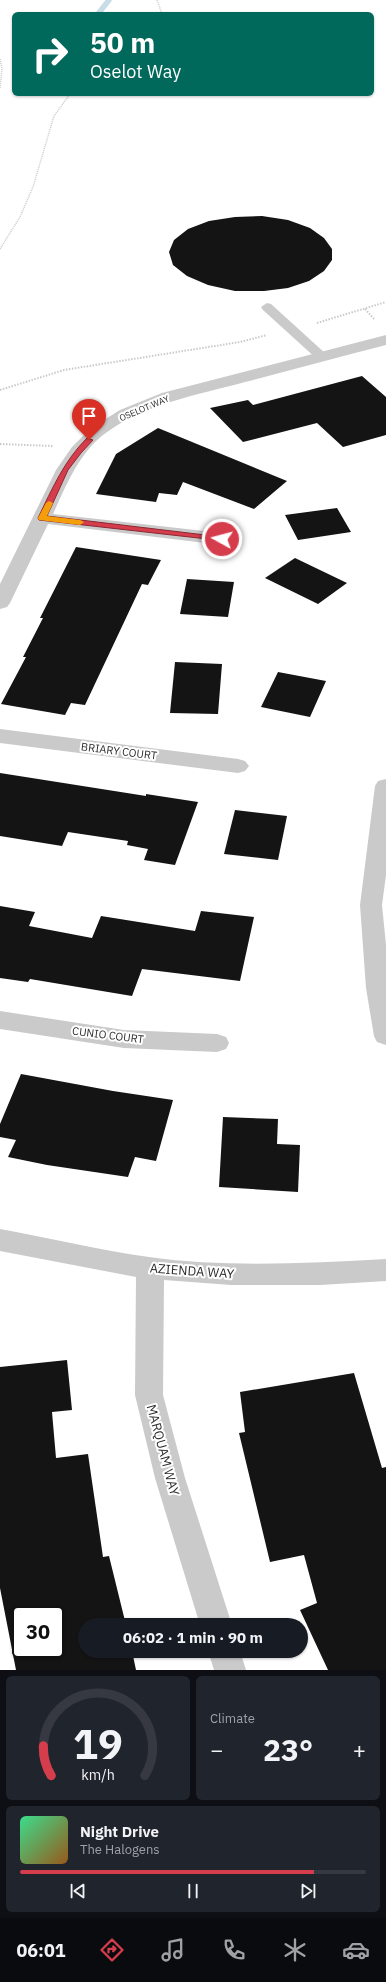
<!DOCTYPE html>
<meta charset="utf-8">
<style>
:root{--surface:#171b24;--page:#20242c;--text:#f1f3f6;--muted:#9ea1a6;--line:#363941;--accent:#d63d4c}
body{margin:0;font-family:"IBM Plex Sans",sans-serif;background:var(--page);color:var(--text);height:100vh;display:flex;flex-direction:column;font-size:15px;white-space:nowrap}
*{box-sizing:border-box;margin:0}
p{font-size:13px;color:var(--muted)}
.icon{flex:none;width:22px;height:22px;fill:none;stroke:currentColor;stroke-width:2;stroke-linecap:round;stroke-linejoin:round}
.map{position:relative;height:1670px;overflow:hidden}
.sheet{display:flex;flex-direction:column;gap:6px;padding:6px;background:#0d0f14;flex:1}
.sheet>*{flex:none}
.hud{position:absolute;left:12px;top:12px;width:362px;height:84px;border-radius:6px;box-shadow:0 1px 3px #0004;background:#00695c;color:#fff;overflow:hidden}
.speed{position:absolute;left:12px;top:1606px;display:flex;gap:8px;font-size:20px;font-weight:700;text-align:center}
.speed>*{display:grid;place-content:center;width:52px;height:52px;border-radius:50%;background:var(--surface);box-shadow:0 1px 3px #0004;line-height:1}
.speed .limit{border:2px solid #111;border-radius:6px;background:#fff;color:#111}
.pin{position:absolute;display:grid;place-items:center;width:34px;height:34px;color:#fff;margin:-41px -17px;border-radius:50% 50% 50% 0;rotate:-45deg;box-shadow:0 0 4px #0007}
.pin .icon{rotate:45deg}
.me{position:absolute;width:44px;margin:-22px;rotate:277deg;stroke-linejoin:round;filter:drop-shadow(0 0 3px #0008)}
.turn{display:flex;align-items:center;gap:14px;height:84px;padding:0 12px;font-size:18px}
.turn .icon{width:52px;height:52px;stroke-width:2.5}
.turn b{display:block;font-size:28px;line-height:34px}
.big{font-size:30px;font-weight:800;line-height:1.1}
.sheet .widget{flex:1;display:flex;flex-direction:column;justify-content:center;gap:6px;min-width:0;padding:0 14px;border-radius:6px;background:var(--page)}
.sheet .dial{align-items:center;gap:0}
.dial svg{height:104px;overflow:visible;fill:none;stroke:var(--line);stroke-width:7;stroke-linecap:round;text-anchor:middle}
.dial text{fill:var(--text);stroke:none}
.song{display:flex;align-items:center;gap:12px}
.cover{width:48px;height:48px;border-radius:6px;background:linear-gradient(135deg,hsl(150 70% 55%),hsl(30 70% 35%))}
.played{height:4px;border-radius:2px;background:linear-gradient(90deg,var(--accent) 85%,var(--line) 85%)}
.keys{display:flex;justify-content:space-around;direction:ltr}
.heat{display:flex;justify-content:space-between;align-items:center;font-size:22px;direction:ltr}
.sheet .tiles{flex:1;display:grid;gap:6px;grid-template-columns:1fr 1fr}
.widget:last-child{grid-column:span 2}
.trip{position:absolute;left:78px;top:1618px;width:230px;height:40px;border-radius:20px;background:var(--surface);box-shadow:0 1px 3px #0004;font-weight:800;line-height:40px;text-align:center}
.tab-bar{display:flex;height:64px;justify-content:space-around;align-items:center;background:#090b0e;color:var(--muted)}
.tab-bar .icon{width:28px;height:28px}
.tab-bar .selected{color:var(--accent)}
.tab-bar b{font-size:18px;color:var(--text)}
.map>svg:first-child{display:block}
.lines{fill:none;stroke-linecap:round;stroke-linejoin:round}
.stream{stroke:#c9dde8;stroke-width:5.5}
.building{fill:#141414;fill-rule:evenodd}
.path-far1{stroke:#cacaca;stroke-width:1.5;stroke-dasharray:1 1;stroke-linecap:butt}
.path{stroke:#cacaca;stroke-width:2;stroke-dasharray:1.5 1.5;stroke-linecap:butt}
.service{fill:#cacaca;fill-rule:evenodd}
.minor{fill:#cacaca;fill-rule:evenodd}
.tertiary{fill:#cacaca;fill-rule:evenodd}
.route{fill:#d63d4c;stroke:#8b2831}
.slow{fill:#f59e0b}
.labels{text-anchor:middle;dominant-baseline:central;stroke-width:4;stroke-linejoin:round;paint-order:stroke}
.far-street-label{font-size:9px;fill:#2d2d2d;stroke:#fff}
.street-label{font-size:11px;fill:#2d2d2d;stroke:#fff}
.near-street-label{font-size:13px;fill:#2d2d2d;stroke:#fff}
</style>
<div class="map">
<svg width="386" height="1670" viewBox="0 0 386 1670">
<rect width="100%" height="100%" fill="#fff"/>
<g class="lines">
<path class="stream" d="M98,14l11,-14"/>
</g>
<path class="building" d="M262,216l26,4 22,8 14,10 8,11v11l-8,11 -15,10 -21,7 -24,3h-29l-27,-6 -21,-9 -14,-11 -4,-13 5,-12 14,-11 21,-8 26,-4z
M362,376l24,21v38l-43,12 -26,-24 -74,19 -33,-34 38,-8 5,5z
M158,428l129,53 -33,28 -71,-27 -6,13 -18,-2 -3,9 -60,-8 20,-40z
M337,508l14,24 -53,8 -13,-25z
M76,547l85,13 -13,25 -6,-1 -57,121 -14,-2 -6,12 -64,-11 25,-47h-3l20,-39h-3z
M295,558l52,25 -29,21 -53,-26z
M187,579l47,3 -6,35 -48,-3z
M175,662l47,2 -4,50 -48,-1z
M278,672l48,9 -16,36 -49,-10z
M0,773l146,23v-2l52,8 -23,63 -31,-5 4,-11 -21,-4 1,-4 -60,-9 -6,14 -62,-10z
M235,810l52,6 -9,44 -54,-6z
M0,906l35,6 -6,14 63,12 9,-22 94,15 6,-20 53,6 -14,64 -98,-12 -10,27 -102,-17 -2,3 -28,-4z
M21,1074l92,17 60,9 -17,61 -21,-4 -7,20 -81,-12 -39,-8 8,-17 -16,-3v-13z
M223,1117l55,2 -1,25 23,1 -2,47 -79,-5z
M67,1360l5,50 -20,2 4,46 32,-4 15,103 6,-1 17,69h-41v26h47l4,19h-120l-16,-82v-221zM21,1615h34v34h-34z
M354,1373l28,95 4,-1v203h-58l-28,-60 17,-7 -13,-48 -34,7 -31,-129 6,-1 -5,-40z"/>
<g class="lines">
<path class="path-far1" d="M157,0l5,14
M0,59l2,10 -2,19
M0,249l20,-32 13,-30 21,-71 16,-22"/>
<path class="path" d="M365,309l10,11
M317,323l69,-21
M0,390l64,-20 176,-28 27,-7
M0,444l53,2"/>
<path class="service" d="M267,303l4,1 55,50 2,3 -2,3h-8l-55,-50 -2,-3z"/>
<path class="minor" d="M386,335v10c-47,12 -94,25 -141,37 -48,13 -101,22 -142,53 -25,20 -37,51 -50,79l169,19 7,2 2,4 -2,4 -7,2 -174,-21 -38,79 -3,4 -7,2v-25l56,-114 16,-23 19,-19 29,-18 42,-17z
M0,729l238,30 7,2 4,5 -4,5 -7,2 -238,-30z
M0,1011l124,19 93,4 9,3 3,6 -3,6 -9,3 -93,-4 -124,-19z
M0,1229c50,9 99,21 149,28 78,11 159,6 237,2v22l-66,4h-89l-67,-5 -1,115 22,83 47,147h-32l-45,-147 -20,-83 1,-118 -136,-26z
M208,1651h32l6,19h-32z"/>
<path class="tertiary" d="M386,779v96l-4,30 4,40v100l-9,-3 -3,-6 -8,-48 -6,-83 15,-119 3,-5z"/>
</g>
<path class="route" d="M87,438l6,2 -12,13 -13,17 -21,46 175,21h3v4l-186,-21 -1,-2c14,-29 26,-57 49,-80z"/>
<path class="slow" d="M49,501l4,2 -6,13 33,4 4,2 -4,3 -41,-5 -1,-2 8,-15z"/>
<g class="labels">
<g class="far-street-label">
<text transform="translate(144 408) rotate(-23)">OSELOT WAY</text>
</g>
<g class="street-label">
<text transform="translate(119 751) rotate(7)">BRIARY COURT</text>
<text transform="translate(108 1035) rotate(7)">CUNIO COURT</text>
</g>
<g class="near-street-label">
<text transform="translate(192 1271) rotate(4)">AZIENDA WAY</text>
<text transform="translate(163 1450) rotate(75)">MARQUAM WAY</text>
</g>
</g>
</svg>
<div class="speed"><div class="limit">30</div></div>
<div class="pin" style="left:89px;top:440px;background:#d93025"><svg class="icon" aria-label="arrive" viewBox="0 0 24 24"><path d="M6 21V4h12l-3 4 3 4H6"/></svg></div>
<svg class="me" style="left:222px;top:539px" viewBox="-20 -20 40 40"><circle r="17" fill="#d63d4c" stroke="#fff" stroke-width="3"/><path d="M0-11L8 9 0 5-8 9z" fill="#fff"/></svg>
<div class="trip">06:02 · 1 min · 90 m</div>
<div class="hud">
<div class="turn"><svg class="icon" aria-label="right" viewBox="0 0 24 24"><path d="M7 20v-9h11M14 6l5 5-5 5"/></svg><div><b>50 m</b>Oselot Way</div></div>
</div>
</div>
<section class="sheet">
<div class="tiles">
<div class="widget dial"><svg viewBox="0 0 100 80">
<path d="M14 69A42 42 0 1 1 86 69"/>
<path d="M14 69A42 42 0 0 1 8 46" stroke="#d63d4c"/>
<text x="50" y="56" font-size="32" font-weight="700">19</text>
<text x="50" y="72" font-size="11">km/h</text>
</svg></div>
<div class="widget"><p>Climate</p>
<div class="heat"><a>−</a><b class="big">23°</b><a>+</a></div>
</div>
<div class="widget">
<div class="song"><i class="cover"></i><div><b>Night Drive</b><p>The Halogens</p></div></div>
<div class="played"></div>
<div class="keys"><svg class="icon" aria-label="previous" viewBox="0 0 24 24"><path d="M18 5L8 12l10 7zM5 5v14"/></svg><svg class="icon" aria-label="pause" viewBox="0 0 24 24"><path d="M8 5v14M16 5v14"/></svg><svg class="icon" aria-label="next" viewBox="0 0 24 24"><path d="M6 5l10 7-10 7zM19 5v14"/></svg></div>
</div>
</div>
</section>
<nav class="tab-bar">
<b>06:01</b>
<svg class="icon selected" aria-label="directions" viewBox="0 0 24 24"><path d="M12 3l9 9-9 9-9-9zM9 14v-3h6M13 9l2 2-2 2"/></svg>
<svg class="icon" aria-label="music" viewBox="0 0 24 24"><path d="M9 18V5l10-2v13"/><circle cx="6" cy="18" r="3"/><circle cx="16" cy="16" r="3"/></svg>
<svg class="icon" aria-label="phone" viewBox="0 0 24 24"><path d="M5 4h4l2 5-3 2q2 4 5 5l2-3 5 2v4C11 20 4 13 5 4z"/></svg>
<svg class="icon" aria-label="climate" viewBox="0 0 24 24"><path d="M12 3v18M4 7l16 10M4 17L20 7"/></svg>
<svg class="icon" aria-label="car" viewBox="0 0 24 24"><path d="M5 17H2v-5l4-1 3-4h7l3 4 3 1v5h-3M9 17h6M6 11h13"/><circle cx="7" cy="17" r="2"/><circle cx="17" cy="17" r="2"/></svg>
</nav>
